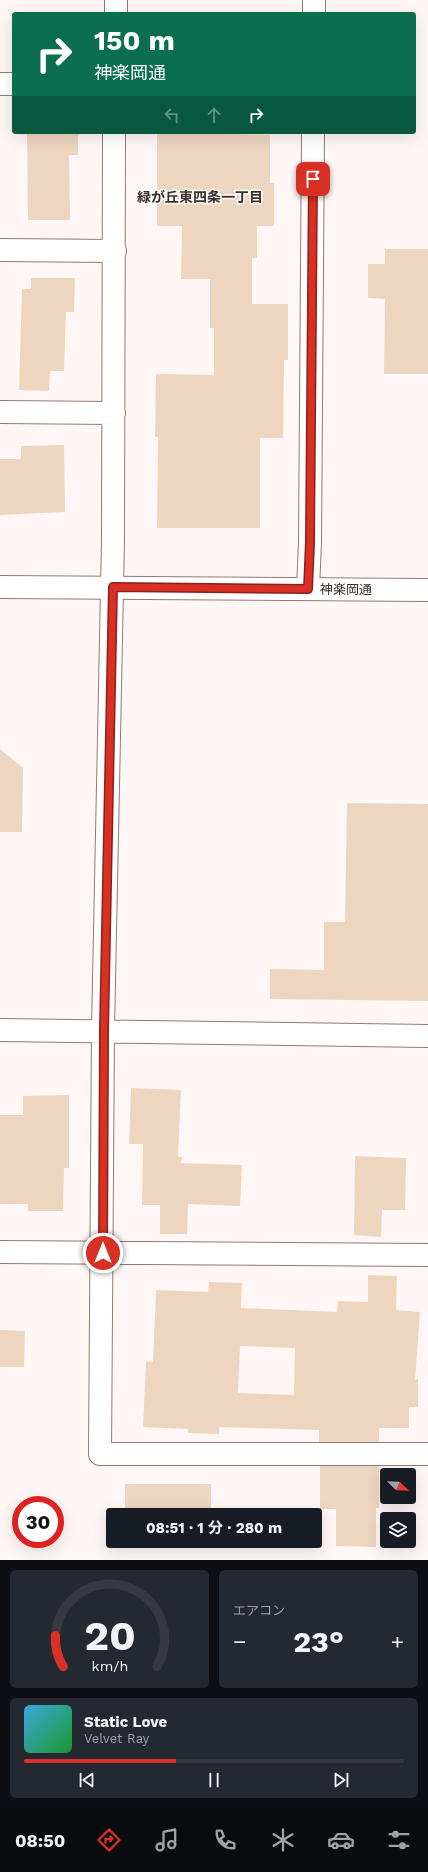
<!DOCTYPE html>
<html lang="ja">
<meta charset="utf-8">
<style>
:root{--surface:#171b24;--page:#242831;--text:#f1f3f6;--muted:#9ea1a6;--line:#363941;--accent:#d93025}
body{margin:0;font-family:"Work Sans","Noto Sans JP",sans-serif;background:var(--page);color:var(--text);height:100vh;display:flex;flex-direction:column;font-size:15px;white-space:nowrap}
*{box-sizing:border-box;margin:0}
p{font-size:13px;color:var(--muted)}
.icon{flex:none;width:22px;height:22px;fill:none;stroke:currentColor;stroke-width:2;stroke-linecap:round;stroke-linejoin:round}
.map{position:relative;height:1560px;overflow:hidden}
.details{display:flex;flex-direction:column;gap:10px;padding:10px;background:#0d0f14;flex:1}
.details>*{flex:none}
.banner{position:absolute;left:12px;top:12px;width:404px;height:122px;border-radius:4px;box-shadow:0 4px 16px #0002;background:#0b6e4f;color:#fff;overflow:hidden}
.needle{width:26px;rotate:113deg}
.buttons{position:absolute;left:380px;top:1468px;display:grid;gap:8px}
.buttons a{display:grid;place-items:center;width:36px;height:36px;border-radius:4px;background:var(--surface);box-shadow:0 4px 16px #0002;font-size:20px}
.speed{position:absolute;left:12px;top:1496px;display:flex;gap:8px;font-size:20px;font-weight:700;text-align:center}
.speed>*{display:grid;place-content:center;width:52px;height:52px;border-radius:50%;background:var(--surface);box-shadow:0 4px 16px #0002;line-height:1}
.speed .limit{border:6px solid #d22;background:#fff;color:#111}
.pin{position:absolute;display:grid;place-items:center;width:34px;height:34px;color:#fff;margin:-17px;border-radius:8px;box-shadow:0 2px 6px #0006}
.me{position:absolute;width:44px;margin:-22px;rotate:0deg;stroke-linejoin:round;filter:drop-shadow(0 0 3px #0008)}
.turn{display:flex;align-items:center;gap:14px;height:84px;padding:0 16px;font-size:18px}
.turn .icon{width:52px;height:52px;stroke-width:2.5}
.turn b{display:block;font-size:28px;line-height:34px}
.lanes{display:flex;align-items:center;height:38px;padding:0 16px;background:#0003;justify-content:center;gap:20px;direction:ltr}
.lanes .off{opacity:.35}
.big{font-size:30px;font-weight:700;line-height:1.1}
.details .widget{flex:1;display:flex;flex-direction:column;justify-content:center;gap:6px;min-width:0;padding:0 14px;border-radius:6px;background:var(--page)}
.details .dial{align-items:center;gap:0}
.dial svg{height:104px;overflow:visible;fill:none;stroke:var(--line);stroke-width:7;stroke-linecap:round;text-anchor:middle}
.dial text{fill:var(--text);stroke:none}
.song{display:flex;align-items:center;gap:12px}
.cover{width:48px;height:48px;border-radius:6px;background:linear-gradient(135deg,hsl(200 70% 55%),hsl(130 70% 35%))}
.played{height:4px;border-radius:2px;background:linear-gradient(90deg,var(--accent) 40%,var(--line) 40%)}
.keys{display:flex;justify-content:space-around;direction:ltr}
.heat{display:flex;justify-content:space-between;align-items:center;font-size:22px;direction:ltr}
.details .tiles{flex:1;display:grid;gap:10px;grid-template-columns:1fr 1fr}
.widget:last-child{grid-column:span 2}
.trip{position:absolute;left:106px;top:1508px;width:216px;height:40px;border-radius:4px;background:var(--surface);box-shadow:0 4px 16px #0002;font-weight:700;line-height:40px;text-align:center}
.tab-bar{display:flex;height:64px;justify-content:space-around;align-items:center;background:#090b0e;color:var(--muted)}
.tab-bar .icon{width:28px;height:28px}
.tab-bar .active{color:var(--accent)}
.tab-bar b{font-size:18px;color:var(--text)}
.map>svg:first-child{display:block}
.building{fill:#eed5c0;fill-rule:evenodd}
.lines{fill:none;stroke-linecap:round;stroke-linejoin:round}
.minor-casing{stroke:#967870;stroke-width:24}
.tertiary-casing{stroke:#967870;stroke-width:24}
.minor{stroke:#fff;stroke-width:22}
.tertiary{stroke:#fff;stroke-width:22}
.route-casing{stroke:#8d1f18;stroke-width:10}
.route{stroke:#d93025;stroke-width:7}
.labels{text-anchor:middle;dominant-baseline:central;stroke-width:3;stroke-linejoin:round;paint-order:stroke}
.street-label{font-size:13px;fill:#3c2f2c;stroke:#fff}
.neighbourhood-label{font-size:14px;font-weight:bold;fill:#3c2f2c;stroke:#fff}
</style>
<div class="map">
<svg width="428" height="1560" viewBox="0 0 428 1560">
<rect width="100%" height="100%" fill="#fef7f5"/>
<path class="building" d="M27,132h51v23h-9l1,65h-42z
M157,132l113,3v48h4v43h-17v32h-5v46h36v56h-4l-1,78h-23v90h-103l1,-91h-3l1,-63 58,1v-47h-4v-49h-29l1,-53h-25z
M385,249h43v125h-44l1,-75 -17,-1v-34h17z
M31,278h44l-1,34h-8l-2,59h-14l-1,20 -30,-1 3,-101h9z
M64,445l1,67 -65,3v-56h21v-13z
M0,749l23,19 -1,64h-22z
M347,803l81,1v197l-158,-2v-30l54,1v-48h21z
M131,1088l50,2 -3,67h4l-1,6 61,2 -2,41 -52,-2 -1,30h-27v-29h-18l1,-61h-14z
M69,1095v73h-5l-1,43h-35v-7h-28v-89h23v-19z
M355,1156l51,2 -1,52h-23l-1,27 -27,-2z
M368,1275l29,1 -1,34 24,2 -5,68 3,-1v28h-9v21h-30v14h-60v-12l-100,-3v7l-31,-1v-4l-45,-2 3,-66 7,1 3,-72 52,2 1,-10 33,1 -1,25 96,4 1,-11 30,1zM240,1346l55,2 -1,47 -56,-2z
M0,1330l25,1 -1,36h-24z
M320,1466h59v42h-3v39l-40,-1v-37h-16z
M125,1484h86v31h-86z
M125,1541h86v6l-86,-1z"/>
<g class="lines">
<defs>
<path id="minor" d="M116,14v-14
M314,14v-14
M0,84h14
M114,132l-1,408 -10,491 -3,423h328
M0,250l115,1
M0,412l114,1
M308,589l2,-47 3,-410
M0,1030l428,6
M0,1252l428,3"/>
<path id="tertiary" d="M0,587l428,3"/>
</defs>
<use href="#minor" class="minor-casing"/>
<use href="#tertiary" class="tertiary-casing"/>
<use href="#minor" class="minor"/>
<use href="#tertiary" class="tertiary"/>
</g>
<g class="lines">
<defs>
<path id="route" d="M103,1253l1,-222 9,-444 195,2 2,-47 3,-363"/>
</defs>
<use href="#route" class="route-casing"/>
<use href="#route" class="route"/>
</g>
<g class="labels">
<g class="street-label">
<text x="346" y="589">神楽岡通</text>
</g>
<g class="neighbourhood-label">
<text x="200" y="197">緑が丘東四条一丁目</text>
</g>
</g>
</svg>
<div class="buttons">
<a><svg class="needle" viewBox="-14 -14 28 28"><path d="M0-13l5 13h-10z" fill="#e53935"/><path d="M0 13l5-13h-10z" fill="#9ea1a6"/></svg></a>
<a><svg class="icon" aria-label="layers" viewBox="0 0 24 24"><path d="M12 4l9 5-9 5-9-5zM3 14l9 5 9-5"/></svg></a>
</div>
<div class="speed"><div class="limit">30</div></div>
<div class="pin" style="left:313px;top:179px;background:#d93025"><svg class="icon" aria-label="arrive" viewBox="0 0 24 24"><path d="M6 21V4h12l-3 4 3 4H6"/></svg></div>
<svg class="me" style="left:103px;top:1253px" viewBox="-20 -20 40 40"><circle r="17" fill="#d93025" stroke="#fff" stroke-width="3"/><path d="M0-11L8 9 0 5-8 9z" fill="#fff"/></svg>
<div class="trip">08:51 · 1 分 · 280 m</div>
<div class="banner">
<div class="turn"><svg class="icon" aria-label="right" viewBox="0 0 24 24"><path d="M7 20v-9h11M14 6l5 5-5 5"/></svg><div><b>150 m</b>神楽岡通</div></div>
<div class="lanes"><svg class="icon off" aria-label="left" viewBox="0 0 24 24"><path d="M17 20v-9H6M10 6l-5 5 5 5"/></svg><svg class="icon off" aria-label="ahead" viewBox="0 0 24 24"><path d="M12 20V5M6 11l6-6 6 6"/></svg><svg class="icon" aria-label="right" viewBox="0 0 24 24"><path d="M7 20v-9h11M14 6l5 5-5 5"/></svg></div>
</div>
</div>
<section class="details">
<div class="tiles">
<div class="widget dial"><svg viewBox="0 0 100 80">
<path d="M14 69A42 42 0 1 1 86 69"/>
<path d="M14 69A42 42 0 0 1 8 45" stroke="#d93025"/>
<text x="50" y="56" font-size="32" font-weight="700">20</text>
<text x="50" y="72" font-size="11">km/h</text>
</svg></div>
<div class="widget"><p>エアコン</p>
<div class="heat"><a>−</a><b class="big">23°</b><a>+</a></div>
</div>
<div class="widget">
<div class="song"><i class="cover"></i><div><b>Static Love</b><p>Velvet Ray</p></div></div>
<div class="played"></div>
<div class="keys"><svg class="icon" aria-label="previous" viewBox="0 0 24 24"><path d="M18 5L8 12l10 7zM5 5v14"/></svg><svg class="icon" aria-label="pause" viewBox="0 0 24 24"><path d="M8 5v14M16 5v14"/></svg><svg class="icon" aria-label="next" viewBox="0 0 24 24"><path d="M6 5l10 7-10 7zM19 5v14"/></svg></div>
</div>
</div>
</section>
<nav class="tab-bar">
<b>08:50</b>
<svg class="icon active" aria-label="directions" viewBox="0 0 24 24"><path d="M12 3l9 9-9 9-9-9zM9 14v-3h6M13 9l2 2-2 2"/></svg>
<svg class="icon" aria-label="music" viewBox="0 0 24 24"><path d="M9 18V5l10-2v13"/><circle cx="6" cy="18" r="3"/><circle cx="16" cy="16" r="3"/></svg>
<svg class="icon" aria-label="phone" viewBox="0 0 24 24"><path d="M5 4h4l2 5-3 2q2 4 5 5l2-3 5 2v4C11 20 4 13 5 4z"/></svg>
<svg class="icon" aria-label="climate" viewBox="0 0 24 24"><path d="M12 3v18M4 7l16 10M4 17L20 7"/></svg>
<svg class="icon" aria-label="car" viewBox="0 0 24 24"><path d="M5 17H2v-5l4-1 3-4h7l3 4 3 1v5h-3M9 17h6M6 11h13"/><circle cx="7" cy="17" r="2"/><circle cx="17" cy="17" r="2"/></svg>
<svg class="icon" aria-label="filters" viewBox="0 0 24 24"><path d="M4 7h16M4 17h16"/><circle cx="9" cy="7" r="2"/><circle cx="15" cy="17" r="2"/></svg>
</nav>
